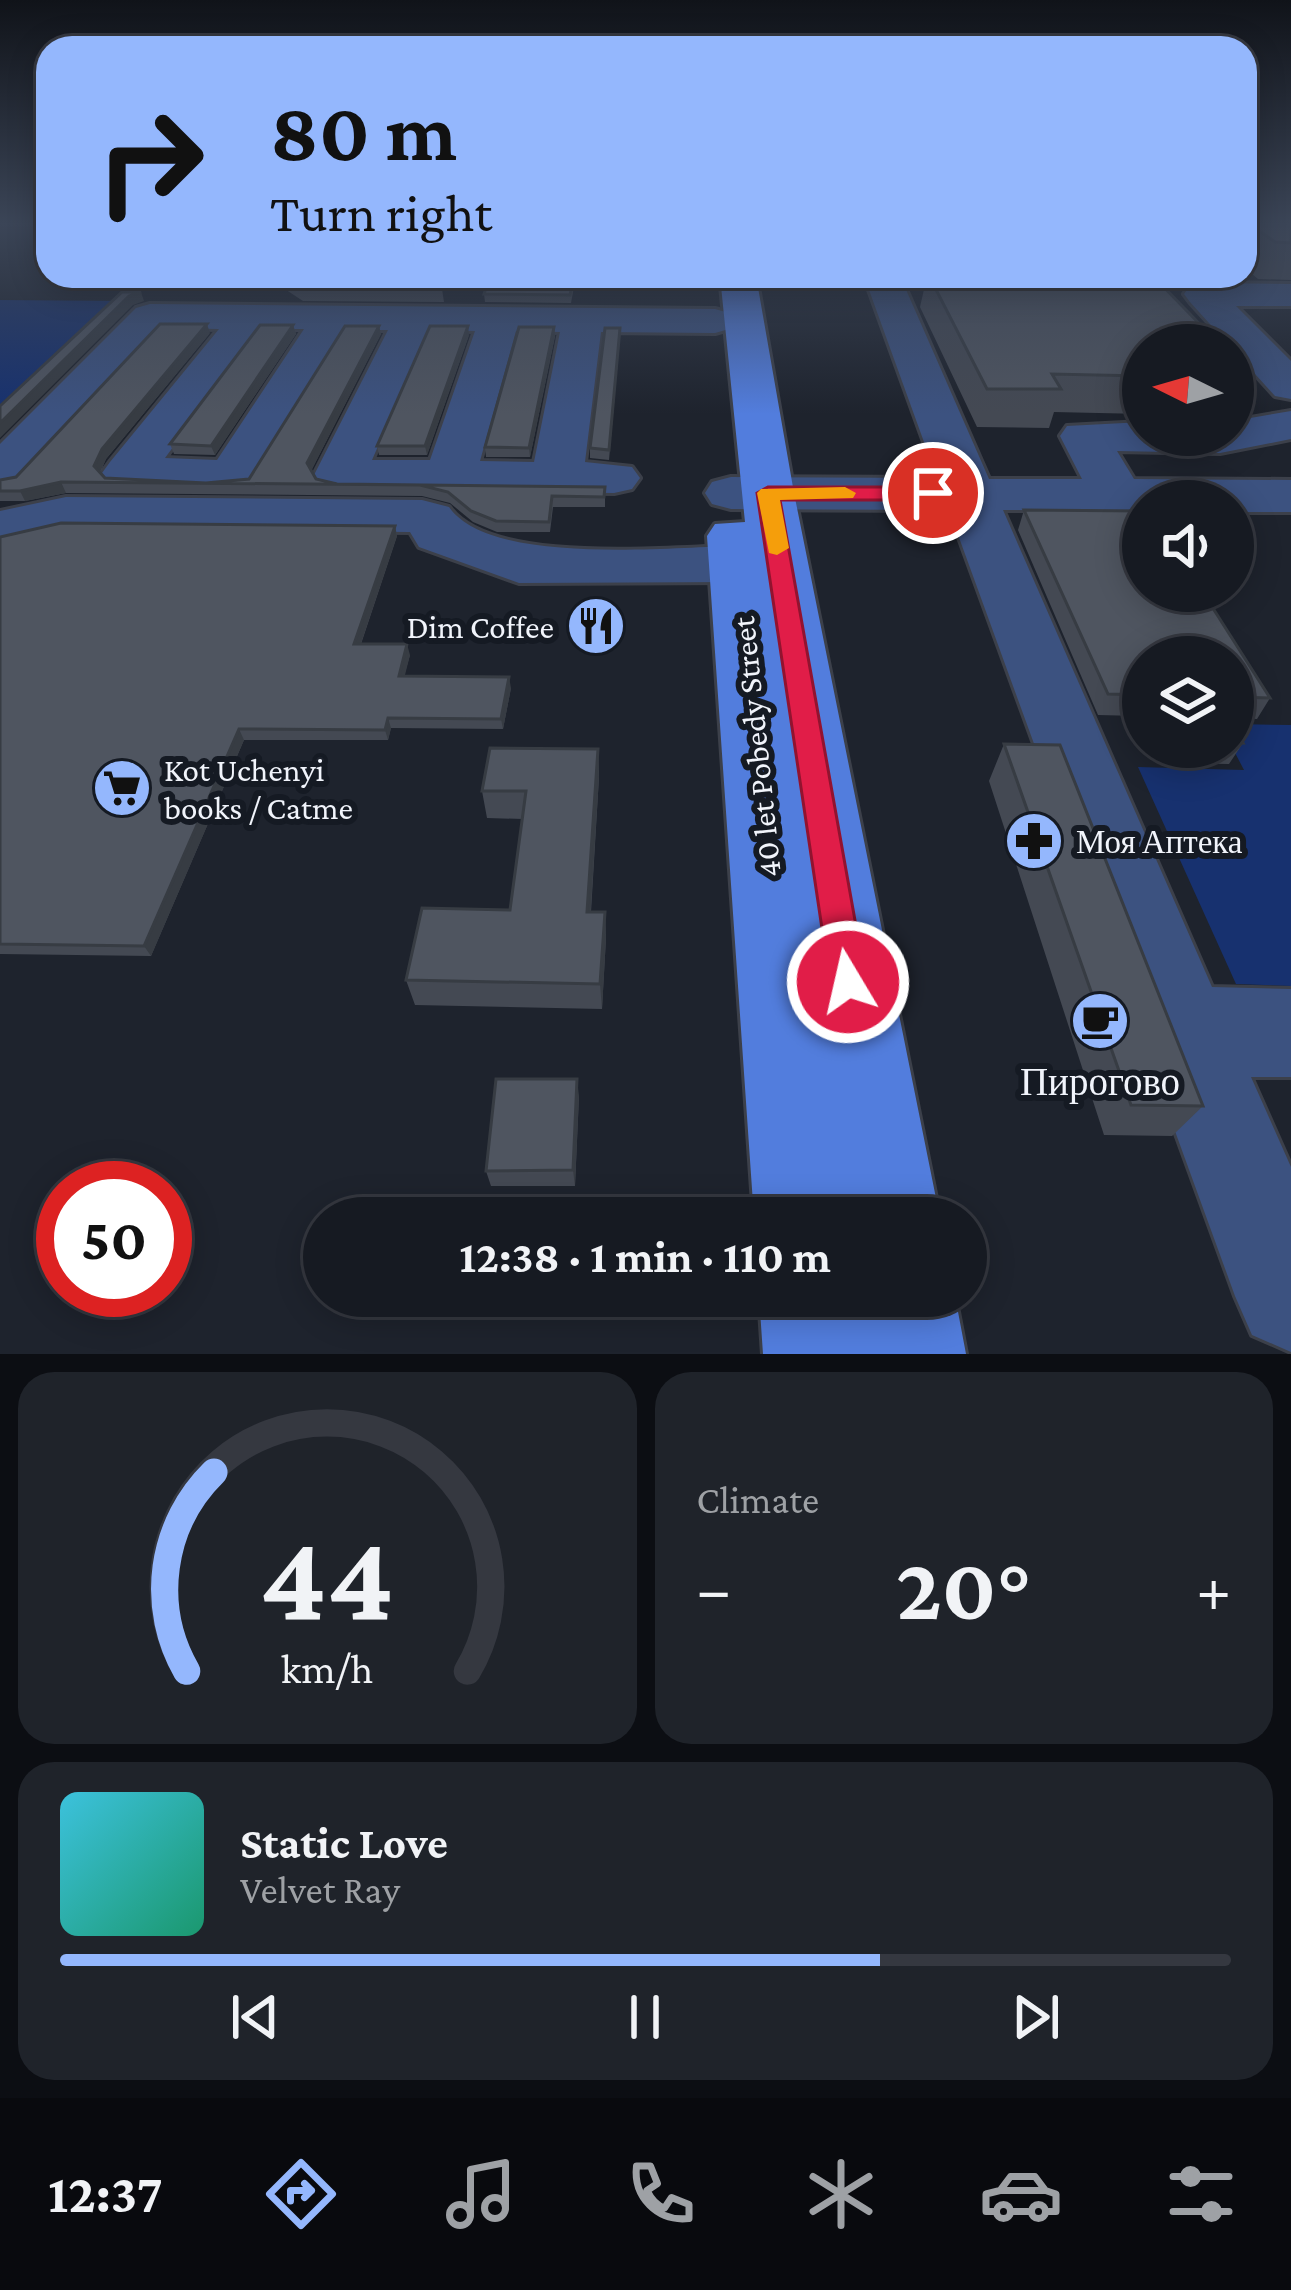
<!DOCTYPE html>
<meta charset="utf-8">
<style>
:root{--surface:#161a22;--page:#1f232a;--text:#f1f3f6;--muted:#9ea1a5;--line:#353840;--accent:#94b7fd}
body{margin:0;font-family:"Crimson Pro",serif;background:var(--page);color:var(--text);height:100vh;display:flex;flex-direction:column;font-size:45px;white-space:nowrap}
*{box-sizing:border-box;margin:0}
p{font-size:39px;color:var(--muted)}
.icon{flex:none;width:66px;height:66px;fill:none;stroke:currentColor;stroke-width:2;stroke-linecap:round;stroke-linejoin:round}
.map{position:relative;height:1354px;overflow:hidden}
.panel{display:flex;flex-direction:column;gap:18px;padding:18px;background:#0c0e13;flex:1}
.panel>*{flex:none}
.guide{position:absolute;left:36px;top:36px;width:1221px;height:252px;border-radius:36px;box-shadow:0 6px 30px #0003,0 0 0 3px var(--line);background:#94b7fd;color:#111;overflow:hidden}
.needle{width:78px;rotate:275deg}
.buttons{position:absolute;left:1122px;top:324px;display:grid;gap:24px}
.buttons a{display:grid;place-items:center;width:132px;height:132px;border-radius:50%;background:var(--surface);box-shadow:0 6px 30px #0003,0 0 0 3px var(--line);font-size:60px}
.speed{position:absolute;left:36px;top:1161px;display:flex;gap:24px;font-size:60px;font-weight:700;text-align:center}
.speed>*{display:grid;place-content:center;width:156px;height:156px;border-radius:50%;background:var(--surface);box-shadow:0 6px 30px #0003,0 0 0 3px var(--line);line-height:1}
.speed .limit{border:18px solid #d22;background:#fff;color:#111}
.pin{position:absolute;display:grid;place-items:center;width:102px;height:102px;color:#fff;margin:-51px;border:6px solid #fff;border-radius:50%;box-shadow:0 3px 12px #0007}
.me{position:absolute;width:132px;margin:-66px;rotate:351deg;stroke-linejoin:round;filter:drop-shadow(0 0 9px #0008)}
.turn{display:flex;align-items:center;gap:42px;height:252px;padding:0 36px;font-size:54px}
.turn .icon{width:156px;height:156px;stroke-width:2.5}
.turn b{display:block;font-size:84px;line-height:102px}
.big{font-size:90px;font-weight:700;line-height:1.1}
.panel .widget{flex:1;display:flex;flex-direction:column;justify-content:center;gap:18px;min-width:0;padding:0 42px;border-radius:36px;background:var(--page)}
.panel .dial{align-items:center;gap:0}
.dial svg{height:312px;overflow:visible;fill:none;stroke:var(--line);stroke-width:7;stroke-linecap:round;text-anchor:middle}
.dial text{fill:var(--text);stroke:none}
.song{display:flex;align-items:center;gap:36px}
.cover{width:144px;height:144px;border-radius:18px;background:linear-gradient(135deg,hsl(190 70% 55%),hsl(160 70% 35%))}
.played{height:12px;border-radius:6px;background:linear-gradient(90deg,var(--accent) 70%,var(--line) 70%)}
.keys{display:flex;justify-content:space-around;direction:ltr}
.heat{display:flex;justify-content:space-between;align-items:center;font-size:66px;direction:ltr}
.panel .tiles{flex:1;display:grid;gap:18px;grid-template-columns:1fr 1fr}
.widget:last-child{grid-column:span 2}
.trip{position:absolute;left:303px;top:1197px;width:684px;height:120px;border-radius:60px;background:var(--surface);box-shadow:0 6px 30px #0003,0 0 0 3px var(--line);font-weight:700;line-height:120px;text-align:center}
.tab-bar{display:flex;height:192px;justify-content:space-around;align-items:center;background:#090a0e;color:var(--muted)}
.tab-bar .icon{width:84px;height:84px}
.tab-bar .selected{color:var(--accent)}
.tab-bar b{font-size:54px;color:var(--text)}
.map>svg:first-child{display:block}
.green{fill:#17316f}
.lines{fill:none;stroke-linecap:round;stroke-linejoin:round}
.minor-casing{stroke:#3c404a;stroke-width:6}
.major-casing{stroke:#3c404a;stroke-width:6}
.minor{fill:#3c5280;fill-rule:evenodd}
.major{fill:#527ddd;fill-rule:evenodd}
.wall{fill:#444953}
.shaded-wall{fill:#373c43}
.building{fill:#4f5560;stroke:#373c43;stroke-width:3}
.route{fill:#e11d48;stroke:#92132f;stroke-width:3}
.slow{fill:#f59e0b}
.labels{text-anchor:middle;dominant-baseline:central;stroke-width:12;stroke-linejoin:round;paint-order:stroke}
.poi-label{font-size:33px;fill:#f1f4fb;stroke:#151a23;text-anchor:start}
.street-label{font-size:33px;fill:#f1f4fb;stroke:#151a23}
.near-poi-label{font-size:39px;fill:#f1f4fb;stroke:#151a23}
</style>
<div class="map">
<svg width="1291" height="1354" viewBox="0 0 1291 1354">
<rect width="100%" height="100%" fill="#1e232d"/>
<path class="green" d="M0,300l125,1 -125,120z
M1233,724l58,1v261l-55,-2 -98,-217 106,3 -12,-23z"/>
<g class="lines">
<defs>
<path id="minor" d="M864,276h36l89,203h93l-22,-43 7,-10 76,-4v13h90v-14l58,-10v28l-71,14 -103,-2 17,28 157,1v32h-58v-11h-90v10l-140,-1 209,477 79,2v88h-40l40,90v185l-39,-17 -17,-39 -286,-786 -218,-1 -19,-5 -7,-11 7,-11 19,-5 206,1z
M1203,283l88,1v22h-55l55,55v38l-16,-3 -85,-94 -6,-8 6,-8z
M150,304l565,5 14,4 6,8 -6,8 -14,4 -114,-1 -16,130 47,5 8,11 -8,11 -18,4 -274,-3 -18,-4 -8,-11 74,-145h-44l-92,155 -42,4 -100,-5 -8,-11 8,-11 109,-133 -58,-1 -143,156 -18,4v-44l136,-136zM260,329h44l-87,131 -52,-2zM429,330l46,1 -45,129h-58zM516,331l44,1 -26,130 -54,-1z
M66,497l356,3 27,7c41,59 219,40 288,39l20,6 9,12 -9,12 -20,6 -218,1 -100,-36 -9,-15 -344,-3 -66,16v-34z"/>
<path id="major" d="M720,276h36l38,217 146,725h-186l-47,-682 8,-12 30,-2z
M759,1296h196l11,58h-203z"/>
</defs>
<use href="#minor" class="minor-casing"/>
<use href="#major" class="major-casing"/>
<use href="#minor" class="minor"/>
<use href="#major" class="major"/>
</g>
<path class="wall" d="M1245,225h46v55l-33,-1 -13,-11z
M265,276h175l4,26 -141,-1z
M490,276h86l-5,27 -86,-1 -1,-8z
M927,276h226l-10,69v69l-89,-2 -5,16 -72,-1 -57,-120z
M293,325l3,9 -81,121 -41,-1 -4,-10z
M379,326l2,8 -70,137 5,8 21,5 268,3v20h-52l-3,25h-53l-24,-10 -23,-19 -28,-7 -356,-3 -41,8h-25v-21l16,-3 194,-144 -104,126 -6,14 5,5 101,5 43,-4z
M554,327l1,9 -25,121h-44l-1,-10z
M469,335l-42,120h-48l-2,-9z
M620,337l-11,123 -19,-2v-10z
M1233,358l18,19 -18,38z
M1024,510l119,1v80h59l68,107 -13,21 -24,-1v-61h-90v69l-5,-10 -40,-1 -80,-185z
M395,526l2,10 -36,108 49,11 -6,21 107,12 -8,41 -112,-1 -3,12h-144l-93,216 -151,-2v-417z
M1233,727l10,16 -14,21 -68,-1 -8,-16h80z
M1004,744l199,362 -31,30 -68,-1 -115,-354z
M598,749l1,28 -8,135h14l1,26 -4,71 -187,-4 -9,-25 104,-70 13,-91 -36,-1 -5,-27z
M579,1096l-4,90h-84l-5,-15z"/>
<path class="shaded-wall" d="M141,292l3,9 -11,4 -133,133v-15l129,-127z
M207,324l3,9 -104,126 -8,17 -4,-10 8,-17z
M293,325l3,9 -81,121 -4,-9z
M379,326l2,8 -71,139 -3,-10z
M468,326l1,9 -42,120 -2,-9z
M554,327l1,9 -25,121 -1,-9z
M61,482l5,11 -41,8 -5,-10z
M395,526l2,10 -40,119 -3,-11z
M407,644l3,11 -8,32 -3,-11z
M509,677l2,11 -8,41 -2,-10z
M388,718l3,10 -3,12 -3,-10z
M239,729l5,11 -93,216 -7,-10z
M598,749l1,28 -10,161 -2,-26z
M605,912l1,26 -4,71 -2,-25z
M577,1079l2,17 -4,90 -2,-16z"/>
<path class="building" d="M1251,225h40v18l-16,-1z
M490,276h84l-4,19 -86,-1z
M929,276h224l67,69h-77v31l-91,-2 9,15h-74z
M122,292h19l-12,4 -129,127v-17z
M160,324h47l-105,125 -8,17 11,12 101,5 43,-4 96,-153h34l-72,137 9,16 21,5 268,3 -1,10 -52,-1 -3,26 -53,-1 -25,-10 -23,-19 -28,-7 -359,-3 -41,9h-20v-11l16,-3z
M260,325h33l-82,121 -41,-2z
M430,326h38l-43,120h-48z
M519,327h35l-25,121 -44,-1z
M605,328h15l-11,122 -19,-2z
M1233,358l18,19h-18z
M1024,510l119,1v80h59l68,107 -37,-1v-40h-90v38l-35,-1z
M61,523l334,3 -41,118h53l-8,32 110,1 -8,42 -113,-1 -3,12 -146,-1 -95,217 -144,-2v-407z
M1233,727l10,16h-10z
M1004,744l56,1 143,361 -72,-1z
M490,748l108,1 -11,163h18l-5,72 -194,-4 16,-72 88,2 16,-119h-44z
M496,1079h81l-4,91 -87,1z"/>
<linearGradient id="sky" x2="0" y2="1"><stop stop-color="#101319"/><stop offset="0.54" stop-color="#3b4557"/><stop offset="1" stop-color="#3b4557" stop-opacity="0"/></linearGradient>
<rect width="1291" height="414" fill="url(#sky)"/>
<path class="route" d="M768,487h165l11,6 -11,7h-153l86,482 -5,12 -13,5 -13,-5 -5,-12 -73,-489z"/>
<path class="slow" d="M845,487l11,6 -3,5 -73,2 9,48 -12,7 -8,-2 -12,-60 4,-4z"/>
<defs>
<symbol id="restaurant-disc" viewBox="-11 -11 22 22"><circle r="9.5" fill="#94b7fd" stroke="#151a23"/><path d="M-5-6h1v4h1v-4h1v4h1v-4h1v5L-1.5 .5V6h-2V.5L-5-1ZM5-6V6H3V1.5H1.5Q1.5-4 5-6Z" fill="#111"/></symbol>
<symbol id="supermarket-disc" viewBox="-11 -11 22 22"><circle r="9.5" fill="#94b7fd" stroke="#151a23"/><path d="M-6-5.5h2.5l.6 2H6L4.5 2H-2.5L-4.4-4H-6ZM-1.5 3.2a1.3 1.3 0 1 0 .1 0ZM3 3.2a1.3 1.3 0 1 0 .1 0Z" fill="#111"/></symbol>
<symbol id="pharmacy-disc" viewBox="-11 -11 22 22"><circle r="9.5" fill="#94b7fd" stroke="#151a23"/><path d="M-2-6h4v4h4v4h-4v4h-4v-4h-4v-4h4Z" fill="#111"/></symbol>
<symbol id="cafe-disc" viewBox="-11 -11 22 22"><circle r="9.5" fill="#94b7fd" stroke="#151a23"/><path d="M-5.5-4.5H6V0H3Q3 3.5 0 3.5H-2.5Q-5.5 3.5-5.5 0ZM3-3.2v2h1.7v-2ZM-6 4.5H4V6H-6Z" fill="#111"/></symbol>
</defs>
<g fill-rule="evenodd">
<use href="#restaurant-disc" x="563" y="593" width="66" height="66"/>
<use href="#supermarket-disc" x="89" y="755" width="66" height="66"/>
<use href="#pharmacy-disc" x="1001" y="808" width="66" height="66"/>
<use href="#cafe-disc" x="1067" y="988" width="66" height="66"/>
</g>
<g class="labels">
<g class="poi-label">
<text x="554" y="626" text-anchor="end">Dim Coffee</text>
<text x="164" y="769">Kot Uchenyi<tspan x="164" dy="38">books / Catme</tspan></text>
<text x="1076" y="841">Моя Аптека</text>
</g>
<g class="street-label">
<text transform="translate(756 747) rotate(-96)">40 let Pobedy Street</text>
</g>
<g class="near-poi-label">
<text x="1100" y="1081">Пирогово</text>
</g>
</g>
</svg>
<div class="buttons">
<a><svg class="needle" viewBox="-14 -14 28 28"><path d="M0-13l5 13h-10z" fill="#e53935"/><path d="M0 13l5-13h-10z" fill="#9ea1a5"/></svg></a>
<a><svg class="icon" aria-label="sound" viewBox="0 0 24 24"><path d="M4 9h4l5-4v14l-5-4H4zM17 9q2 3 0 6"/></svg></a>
<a><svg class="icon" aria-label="layers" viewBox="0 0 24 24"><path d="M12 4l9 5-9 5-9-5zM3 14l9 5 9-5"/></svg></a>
</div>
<div class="speed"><div class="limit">50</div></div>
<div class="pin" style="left:933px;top:493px;background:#d93025"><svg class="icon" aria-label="arrive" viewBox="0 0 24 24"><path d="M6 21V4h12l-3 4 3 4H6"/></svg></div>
<svg class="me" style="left:848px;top:982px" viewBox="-20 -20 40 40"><circle r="17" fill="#e11d48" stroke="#fff" stroke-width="3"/><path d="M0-11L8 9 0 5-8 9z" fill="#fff"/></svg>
<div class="trip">12:38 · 1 min · 110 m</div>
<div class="guide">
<div class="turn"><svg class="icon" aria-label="right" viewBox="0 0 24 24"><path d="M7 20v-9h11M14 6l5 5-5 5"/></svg><div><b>80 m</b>Turn right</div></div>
</div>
</div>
<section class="panel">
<div class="tiles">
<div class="widget dial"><svg viewBox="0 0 100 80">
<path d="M14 69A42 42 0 1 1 86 69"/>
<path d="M14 69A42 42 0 0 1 21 18" stroke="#94b7fd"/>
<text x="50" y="56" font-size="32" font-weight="700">44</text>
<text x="50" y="72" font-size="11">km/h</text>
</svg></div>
<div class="widget"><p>Climate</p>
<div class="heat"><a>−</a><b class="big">20°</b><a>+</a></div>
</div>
<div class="widget">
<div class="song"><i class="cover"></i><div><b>Static Love</b><p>Velvet Ray</p></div></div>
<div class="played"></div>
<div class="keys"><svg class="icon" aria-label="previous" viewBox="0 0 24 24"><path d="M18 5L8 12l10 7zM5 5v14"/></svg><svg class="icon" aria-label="pause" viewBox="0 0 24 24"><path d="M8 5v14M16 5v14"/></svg><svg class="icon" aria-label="next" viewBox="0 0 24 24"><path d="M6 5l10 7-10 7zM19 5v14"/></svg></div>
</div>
</div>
</section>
<nav class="tab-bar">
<b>12:37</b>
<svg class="icon selected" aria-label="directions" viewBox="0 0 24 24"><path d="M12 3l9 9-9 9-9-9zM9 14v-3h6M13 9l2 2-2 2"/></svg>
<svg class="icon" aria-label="music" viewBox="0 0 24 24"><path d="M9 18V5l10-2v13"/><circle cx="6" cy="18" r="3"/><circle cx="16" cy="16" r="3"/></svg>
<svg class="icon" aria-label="phone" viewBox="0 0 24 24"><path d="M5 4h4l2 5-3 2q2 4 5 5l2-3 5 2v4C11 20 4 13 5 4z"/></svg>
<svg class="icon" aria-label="climate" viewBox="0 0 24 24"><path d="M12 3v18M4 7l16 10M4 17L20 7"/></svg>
<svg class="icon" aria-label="car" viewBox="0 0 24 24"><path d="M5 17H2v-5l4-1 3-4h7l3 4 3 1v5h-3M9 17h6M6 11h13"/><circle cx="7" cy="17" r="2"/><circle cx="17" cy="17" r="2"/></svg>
<svg class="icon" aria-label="filters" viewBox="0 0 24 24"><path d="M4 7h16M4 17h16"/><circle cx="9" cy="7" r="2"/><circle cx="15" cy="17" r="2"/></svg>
</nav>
